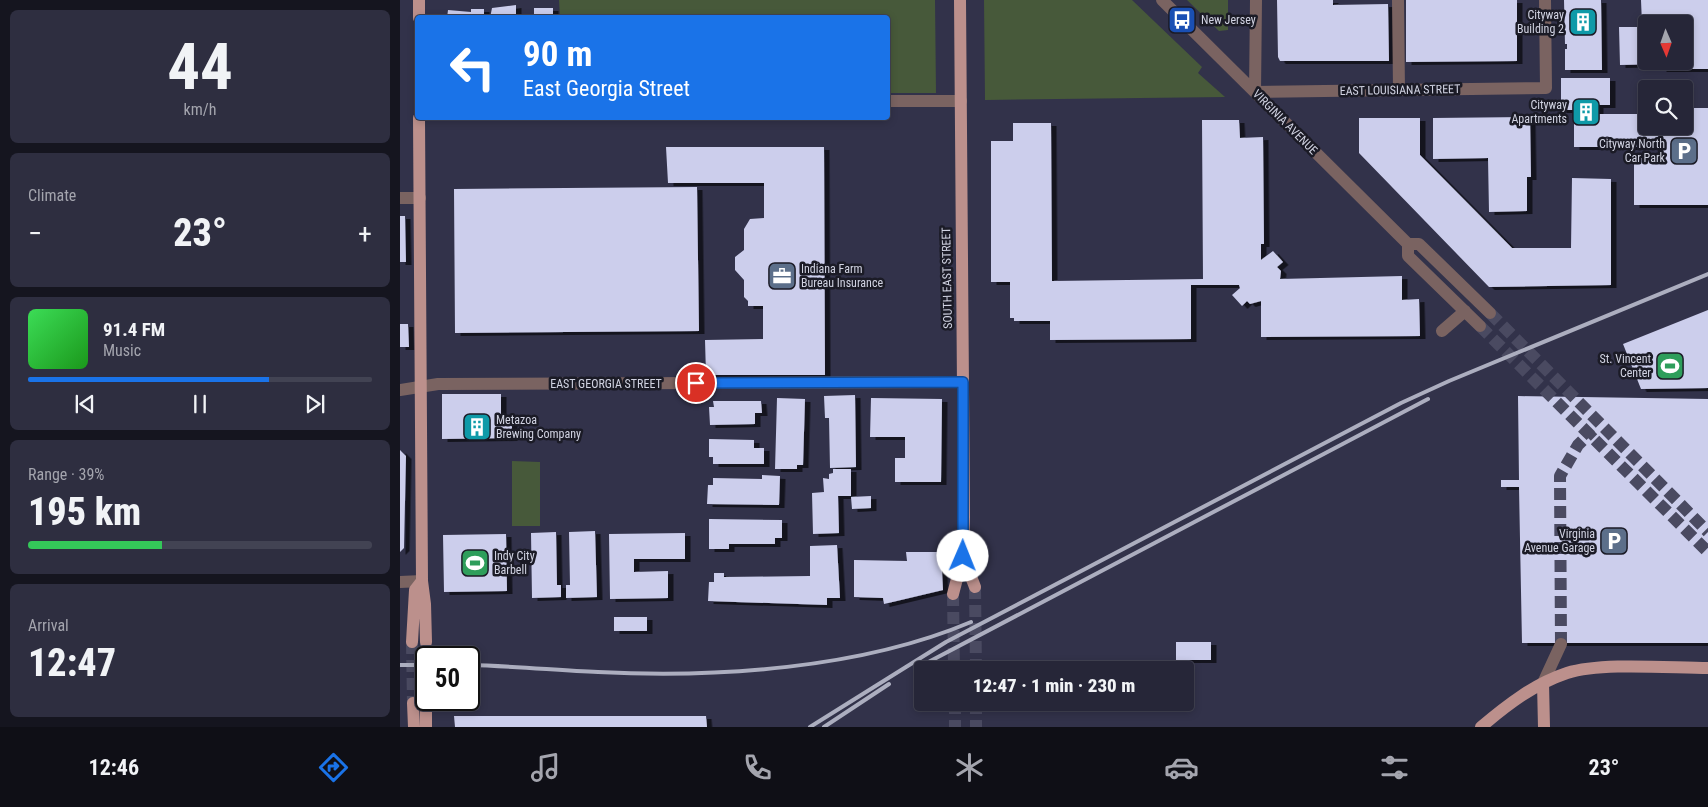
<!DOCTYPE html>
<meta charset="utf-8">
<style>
:root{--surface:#262638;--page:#2e2e40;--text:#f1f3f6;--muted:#a4a5ae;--line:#424353;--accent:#1a73e8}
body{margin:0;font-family:"Roboto Condensed",sans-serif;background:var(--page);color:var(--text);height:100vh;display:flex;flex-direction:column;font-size:19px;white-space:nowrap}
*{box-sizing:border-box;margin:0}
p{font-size:16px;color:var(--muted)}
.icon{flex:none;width:28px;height:28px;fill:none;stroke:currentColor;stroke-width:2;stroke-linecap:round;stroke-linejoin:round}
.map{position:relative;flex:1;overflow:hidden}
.side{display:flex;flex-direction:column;gap:10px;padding:10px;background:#15151f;width:400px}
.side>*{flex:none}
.guide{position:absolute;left:15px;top:15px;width:475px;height:105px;border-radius:5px;box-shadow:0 2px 8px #0003,0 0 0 1px var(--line);background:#1a73e8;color:#fff;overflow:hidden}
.needle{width:32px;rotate:178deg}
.controls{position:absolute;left:1238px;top:15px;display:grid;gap:10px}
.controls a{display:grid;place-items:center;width:55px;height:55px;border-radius:5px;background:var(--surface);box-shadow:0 2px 8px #0003,0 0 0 1px var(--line);font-size:25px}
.speed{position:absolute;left:15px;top:646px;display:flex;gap:10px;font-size:25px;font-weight:700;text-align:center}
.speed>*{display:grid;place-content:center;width:65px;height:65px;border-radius:50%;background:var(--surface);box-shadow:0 2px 8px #0003,0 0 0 1px var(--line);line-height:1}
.speed .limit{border:2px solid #111;border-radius:8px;background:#fff;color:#111}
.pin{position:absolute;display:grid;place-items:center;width:42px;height:42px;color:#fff;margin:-21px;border:2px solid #fff;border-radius:50%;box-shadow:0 1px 5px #0007}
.me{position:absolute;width:55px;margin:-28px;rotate:1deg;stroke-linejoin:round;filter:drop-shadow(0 0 4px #0008)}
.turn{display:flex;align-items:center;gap:18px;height:105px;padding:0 25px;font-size:22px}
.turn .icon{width:65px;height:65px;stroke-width:2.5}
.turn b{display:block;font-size:35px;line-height:42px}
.big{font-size:38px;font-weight:800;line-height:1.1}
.side .tile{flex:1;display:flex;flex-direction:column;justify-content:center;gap:8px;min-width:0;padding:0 18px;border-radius:8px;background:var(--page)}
.side .dial{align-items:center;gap:0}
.dial b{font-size:65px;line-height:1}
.song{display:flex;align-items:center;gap:15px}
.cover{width:60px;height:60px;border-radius:8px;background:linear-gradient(135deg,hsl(130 70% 55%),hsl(120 70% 35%))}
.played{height:5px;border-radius:2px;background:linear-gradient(90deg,var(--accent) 70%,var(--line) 70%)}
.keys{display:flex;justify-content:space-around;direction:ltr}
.heat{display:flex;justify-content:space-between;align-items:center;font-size:28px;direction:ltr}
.charge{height:8px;border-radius:4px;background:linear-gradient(90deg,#34c759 39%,var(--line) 0)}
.trip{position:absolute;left:514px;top:661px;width:280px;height:50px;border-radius:5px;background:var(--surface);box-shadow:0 2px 8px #0003,0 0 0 1px var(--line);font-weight:800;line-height:50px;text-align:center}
.tabs{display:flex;height:80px;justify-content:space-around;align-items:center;background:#0f0f16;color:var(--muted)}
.tabs .icon{width:35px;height:35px}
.tabs .current{color:var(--accent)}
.tabs b{font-size:22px;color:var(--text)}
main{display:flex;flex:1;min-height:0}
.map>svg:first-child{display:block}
.green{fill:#47593a}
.building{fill:#ccceec;filter:url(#shadow)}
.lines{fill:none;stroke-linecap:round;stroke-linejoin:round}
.minor-tunnel{stroke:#4a4a61;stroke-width:12;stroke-dasharray:12 6;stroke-linecap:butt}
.major-tunnel{stroke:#4a4a61;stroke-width:12;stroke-dasharray:12 6;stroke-linecap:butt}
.minor{stroke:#7a6361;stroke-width:12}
.major{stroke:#bc908c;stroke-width:12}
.rail{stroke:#acaebf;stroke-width:4}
.route-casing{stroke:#114b97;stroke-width:12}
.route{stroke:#1a73e8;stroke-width:9}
.labels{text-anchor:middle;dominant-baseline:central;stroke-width:5;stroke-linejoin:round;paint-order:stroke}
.poi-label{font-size:12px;fill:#d1d3e2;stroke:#1b1b26;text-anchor:end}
.street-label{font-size:12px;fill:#d1d3e2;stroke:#1b1b26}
</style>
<main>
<section class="side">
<div class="tile dial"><b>44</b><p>km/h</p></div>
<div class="tile"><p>Climate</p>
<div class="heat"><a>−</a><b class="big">23°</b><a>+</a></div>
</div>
<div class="tile">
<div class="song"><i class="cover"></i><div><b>91.4 FM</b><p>Music</p></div></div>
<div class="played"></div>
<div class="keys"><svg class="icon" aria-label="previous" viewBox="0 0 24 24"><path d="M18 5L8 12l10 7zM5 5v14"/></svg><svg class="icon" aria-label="pause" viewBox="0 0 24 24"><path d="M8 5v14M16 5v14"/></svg><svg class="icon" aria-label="next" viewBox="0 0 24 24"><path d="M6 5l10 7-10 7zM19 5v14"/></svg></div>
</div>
<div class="tile"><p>Range · 39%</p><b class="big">195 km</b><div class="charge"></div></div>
<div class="tile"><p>Arrival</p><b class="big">12:47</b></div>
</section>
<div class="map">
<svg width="1308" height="727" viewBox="0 0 1308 727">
<defs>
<filter id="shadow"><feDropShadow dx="5.5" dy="3" stdDeviation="0" flood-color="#0009"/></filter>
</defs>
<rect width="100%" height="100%" fill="#32324a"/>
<path class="green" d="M159,0h376l1,93h-48v-75l-328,-1z
M584,0h148l70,67 -4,6 27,24 -240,3z
M787,0h41v30l-9,1z
M112,461l28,1v64h-28z"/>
<path class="building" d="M877,0h56v5l55,-1 1,57h-109l-2,-4z
M1006,0h111v61l-111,1z
M1164,0h37l1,70h-37v-21h2v-5h-2z
M1241,0h67v69h-47v-5l-41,1 -1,-38h20v6l7,-3v31h38v-37h-42z
M116,5v13h-26l2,-10z
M134,8h19v10h-19z
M71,9h13v9h-37l1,-8 23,2z
M1161,78h49v27h-12v9h48v12h38v-18h24v97h-74v-51h26l-1,-7h-85v-37h-13z
M1130,117l1,60h-4v34l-38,1 -1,-54 -55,1v-41z
M959,118h61v37l92,93h59l1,-70 39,1v106l-122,2 -130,-134z
M802,120h37l1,18 23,-1 1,107h-3v16l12,-9 10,11 -6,5 4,4 -1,8 122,-3v24l17,-1 1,37 -159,1v-36l-11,3 -3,-3 -5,5 -10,-11 8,-7 -1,-3h-48v54l-141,1v-19h-36v-3h-4v-36h-19v-141h22v-18h38l1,158 151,-2z
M266,147h158l1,228h-119l-1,-35 58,-1v-33h-15v-5l-4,-4v-17l-9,-10v-13l9,-7v-21l6,-10 14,-1v-35h-96z
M297,187l2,144 -244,2 -1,-144z
M0,216h5l1,46h-6z
M1308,310v78l-67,1 -18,-45z
M0,324h8l1,23h-9z
M42,394h59v22h11v22l-70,1z
M455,395l1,72 -26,1 -1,-50h-4l-1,-22z
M1118,396l190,3v244h-186l-3,-156h-18v-7h18z
M377,398l28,1 -2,66h-6v4h-22z
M471,398l71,1 -1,83h-46v-24h10v-21h-35z
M313,401h48l1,12h-7v11l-45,1 -1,-18h5z
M309,439l45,1v8h10v16h-51v-7h-4z
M0,450l6,6 -2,92 -4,4z
M433,469h18v27h-13l1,37 -26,1 -1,-41 12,-1 -1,-14 6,1v-5l4,-1z
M362,475l18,1 -1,29 -72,-1 1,-19h5v-7l49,1z
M471,496v12l-19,1 -1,-12z
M309,519l73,1v18h-7v6h-46v5h-20z
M195,531l2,66 -31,1v-13h4l-1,-53z
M156,532l1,53h4v12l-29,1 -1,-65z
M285,533v26h-51v13l34,-1v27l-58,1 -1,-65z
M106,534l1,57 -63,1 -1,-57z
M437,545l3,53h-13v7l-119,-4 1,-19h5v-9h10v4l86,-1v-30z
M506,552h35l2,38 -59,14 -1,-6 -29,-1v-37l53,1z
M214,617h33v14h-33z
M776,642h35v18h-35z
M54,716h252l1,11h-252z"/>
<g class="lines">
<path class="minor-tunnel" d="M1090,313l218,219
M1080,326l228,226
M1161,644l-1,-168 18,-31 15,-15"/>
<path class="major-tunnel" d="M575,587l1,83
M553,594l1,76
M12,642l1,61
M26,642v60
M555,702v25
M576,702v25"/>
<path class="minor" d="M762,0l246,244v12l72,70
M998,0l1,90
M855,92l291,-4 -1,-88
M855,92l1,-92
M488,101h73
M0,198h20
M1008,244h11l71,69
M1042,331l23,-20
M0,390l38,-6 525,-2
M0,582l22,-1
M1143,683l18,-39"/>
<path class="major" d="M19,0v18
M19,118l3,463 3,23 1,38
M563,556l12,31
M553,594l10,-38 1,-39 -4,-517
M12,642l3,-52 7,-9
M1143,683l1,44
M26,702v25
M13,703l1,24
M1081,727c26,-22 53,-43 86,-54 35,-11 103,-5 141,-5"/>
<path class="rail" d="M0,665h26
M69,665c43,1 86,5 129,7 118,6 262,-3 373,-50
M519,667l509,-268
M410,727l136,-85 455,-239 48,-22 259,-107
M424,727l65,-43"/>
</g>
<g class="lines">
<defs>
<path id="route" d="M296,383l267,-1v174"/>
</defs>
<use href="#route" class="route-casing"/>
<use href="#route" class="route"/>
</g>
<defs>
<symbol id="bus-square" viewBox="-11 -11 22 22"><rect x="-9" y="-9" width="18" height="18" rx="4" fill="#1a4fb4" stroke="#1b1b26"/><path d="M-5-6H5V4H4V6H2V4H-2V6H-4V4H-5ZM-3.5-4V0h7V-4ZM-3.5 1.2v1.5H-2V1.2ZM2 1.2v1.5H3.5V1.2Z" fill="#fff"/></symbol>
<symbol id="building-square" viewBox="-11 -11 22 22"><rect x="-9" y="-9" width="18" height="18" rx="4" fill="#0f9aa8" stroke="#1b1b26"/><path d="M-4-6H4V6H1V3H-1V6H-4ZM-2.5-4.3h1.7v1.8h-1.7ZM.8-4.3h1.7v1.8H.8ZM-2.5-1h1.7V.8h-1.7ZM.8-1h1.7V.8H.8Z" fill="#fff"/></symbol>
<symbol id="parking-square" viewBox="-11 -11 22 22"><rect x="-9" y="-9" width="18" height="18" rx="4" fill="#5c6f8a" stroke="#1b1b26"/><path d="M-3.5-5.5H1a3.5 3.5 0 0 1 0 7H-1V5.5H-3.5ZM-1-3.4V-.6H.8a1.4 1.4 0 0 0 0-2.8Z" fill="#fff"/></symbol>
<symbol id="office-square" viewBox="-11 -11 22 22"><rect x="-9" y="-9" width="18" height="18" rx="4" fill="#5c6f8a" stroke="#1b1b26"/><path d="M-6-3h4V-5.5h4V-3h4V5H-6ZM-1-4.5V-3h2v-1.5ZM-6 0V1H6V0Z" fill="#fff"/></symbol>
<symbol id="stadium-square" viewBox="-11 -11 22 22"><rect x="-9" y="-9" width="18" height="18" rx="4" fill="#2e9e5b" stroke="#1b1b26"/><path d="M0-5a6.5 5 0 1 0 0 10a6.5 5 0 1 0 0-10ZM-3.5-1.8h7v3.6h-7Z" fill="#fff"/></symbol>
</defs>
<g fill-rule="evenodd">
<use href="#bus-square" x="766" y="4" width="32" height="32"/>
<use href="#building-square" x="1167" y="6" width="32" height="32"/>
<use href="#building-square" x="1170" y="96" width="32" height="32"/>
<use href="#parking-square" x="1268" y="135" width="32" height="32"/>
<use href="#office-square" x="366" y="260" width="32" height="32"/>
<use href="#stadium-square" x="1254" y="350" width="32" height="32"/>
<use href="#building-square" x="61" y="411" width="32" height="32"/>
<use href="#parking-square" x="1198" y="525" width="32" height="32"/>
<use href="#stadium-square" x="59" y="547" width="32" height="32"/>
</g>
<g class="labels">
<g class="poi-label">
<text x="1164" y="15">Cityway<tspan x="1164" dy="14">Building 2</tspan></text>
<text x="801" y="20" text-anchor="start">New Jersey</text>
<text x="1167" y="105">Cityway<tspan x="1167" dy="14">Apartments</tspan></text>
<text x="1265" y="144">Cityway North<tspan x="1265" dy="14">Car Park</tspan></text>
<text x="401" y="269" text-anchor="start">Indiana Farm<tspan x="401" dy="14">Bureau Insurance</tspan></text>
<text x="1251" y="359">St. Vincent<tspan x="1251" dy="14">Center</tspan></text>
<text x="96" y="420" text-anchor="start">Metazoa<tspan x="96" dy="14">Brewing Company</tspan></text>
<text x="1195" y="534">Virginia<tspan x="1195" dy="14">Avenue Garage</tspan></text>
<text x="94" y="556" text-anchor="start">Indy City<tspan x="94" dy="14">Barbell</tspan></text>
</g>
<g class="street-label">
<text transform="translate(1000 90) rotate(-1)">EAST LOUISIANA STREET</text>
<text transform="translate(885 122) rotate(45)">VIRGINIA AVENUE</text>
<text transform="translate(547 278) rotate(-91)">SOUTH EAST STREET</text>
<text x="206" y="384">EAST GEORGIA STREET</text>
</g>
</g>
</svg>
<div class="controls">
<a><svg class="needle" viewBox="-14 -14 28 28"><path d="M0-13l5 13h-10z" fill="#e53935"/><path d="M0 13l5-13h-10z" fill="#a4a5ae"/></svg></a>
<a><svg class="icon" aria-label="search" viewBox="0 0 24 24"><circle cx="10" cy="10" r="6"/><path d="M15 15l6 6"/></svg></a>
</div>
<div class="speed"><div class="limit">50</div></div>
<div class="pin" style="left:296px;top:383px;background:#d93025"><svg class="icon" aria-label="arrive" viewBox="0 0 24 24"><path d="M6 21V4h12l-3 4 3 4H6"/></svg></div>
<svg class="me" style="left:563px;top:556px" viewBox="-20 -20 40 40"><circle r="19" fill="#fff"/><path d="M0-13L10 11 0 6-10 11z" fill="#1a73e8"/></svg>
<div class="trip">12:47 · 1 min · 230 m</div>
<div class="guide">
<div class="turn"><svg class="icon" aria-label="left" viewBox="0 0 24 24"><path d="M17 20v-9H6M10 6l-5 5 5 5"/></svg><div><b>90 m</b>East Georgia Street</div></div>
</div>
</div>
</main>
<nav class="tabs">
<b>12:46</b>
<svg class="icon current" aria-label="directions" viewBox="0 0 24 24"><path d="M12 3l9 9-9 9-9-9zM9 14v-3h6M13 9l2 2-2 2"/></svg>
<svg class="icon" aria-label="music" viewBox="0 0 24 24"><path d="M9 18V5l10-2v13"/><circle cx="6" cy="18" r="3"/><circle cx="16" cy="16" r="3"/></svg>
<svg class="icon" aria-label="phone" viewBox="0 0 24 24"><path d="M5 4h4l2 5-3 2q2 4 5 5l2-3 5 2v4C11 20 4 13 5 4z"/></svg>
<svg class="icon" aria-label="climate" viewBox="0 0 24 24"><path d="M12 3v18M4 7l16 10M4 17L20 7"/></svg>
<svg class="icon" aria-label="car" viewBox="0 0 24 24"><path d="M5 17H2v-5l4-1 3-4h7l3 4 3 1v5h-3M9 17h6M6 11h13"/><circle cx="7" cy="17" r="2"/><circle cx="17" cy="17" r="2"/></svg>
<svg class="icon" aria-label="filters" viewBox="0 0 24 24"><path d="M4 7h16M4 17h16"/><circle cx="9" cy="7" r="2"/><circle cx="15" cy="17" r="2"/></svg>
<b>23°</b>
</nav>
